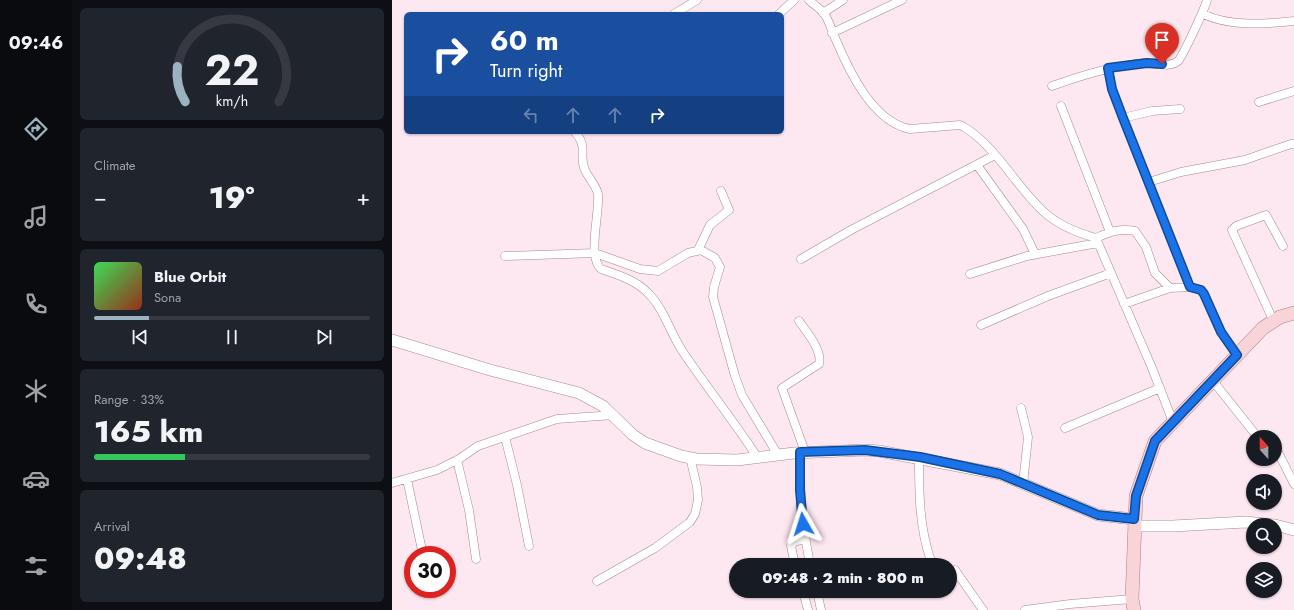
<!DOCTYPE html>
<meta charset="utf-8">
<style>
:root{--surface:#171b24;--page:#20242c;--text:#f1f3f6;--muted:#9ea1a6;--line:#363941;--accent:#9bb2c1}
body{margin:0;font-family:Jost,sans-serif;background:var(--page);color:var(--text);height:100vh;display:flex;flex-direction:column;font-size:15px;white-space:nowrap}
*{box-sizing:border-box;margin:0}
p{font-size:13px;color:var(--muted)}
.icon{flex:none;width:22px;height:22px;fill:none;stroke:currentColor;stroke-width:2;stroke-linecap:round;stroke-linejoin:round}
.map{position:relative;flex:1;overflow:hidden}
.drawer{display:flex;flex-direction:column;gap:8px;padding:8px;background:#0d0f14;width:320px}
.drawer>*{flex:none}
.hud{position:absolute;left:12px;top:12px;width:380px;height:122px;border-radius:6px;box-shadow:0 1px 3px #0004;background:#1a4fa0;color:#fff;overflow:hidden}
.needle{width:26px;rotate:339deg}
.controls{position:absolute;left:854px;top:430px;display:grid;gap:8px}
.controls a{display:grid;place-items:center;width:36px;height:36px;border-radius:50%;background:var(--surface);box-shadow:0 1px 3px #0004;font-size:20px}
.speed{position:absolute;left:12px;top:546px;display:flex;gap:8px;font-size:20px;font-weight:700;text-align:center}
.speed>*{display:grid;place-content:center;width:52px;height:52px;border-radius:50%;background:var(--surface);box-shadow:0 1px 3px #0004;line-height:1}
.speed .limit{border:6px solid #d22;background:#fff;color:#111}
.pin{position:absolute;display:grid;place-items:center;width:34px;height:34px;color:#fff;margin:-41px -17px;border-radius:50% 50% 50% 0;rotate:-45deg;box-shadow:0 0 4px #0007}
.pin .icon{rotate:45deg}
.me{position:absolute;width:44px;margin:-22px;rotate:354deg;stroke-linejoin:round;filter:drop-shadow(0 0 3px #0008)}
.turn{display:flex;align-items:center;gap:14px;height:84px;padding:0 20px;font-size:18px}
.turn .icon{width:52px;height:52px;stroke-width:2.5}
.turn b{display:block;font-size:28px;line-height:34px}
.lanes{display:flex;align-items:center;height:38px;padding:0 20px;background:#0003;justify-content:center;gap:20px;direction:ltr}
.lanes .off{opacity:.35}
.big{font-size:30px;font-weight:800;line-height:1.1}
.drawer .tile{flex:1;display:flex;flex-direction:column;justify-content:center;gap:6px;min-width:0;padding:0 14px;border-radius:6px;background:var(--page)}
.drawer .dial{align-items:center;gap:0}
.dial svg{height:104px;overflow:visible;fill:none;stroke:var(--line);stroke-width:7;stroke-linecap:round;text-anchor:middle}
.dial text{fill:var(--text);stroke:none}
.song{display:flex;align-items:center;gap:12px}
.cover{width:48px;height:48px;border-radius:6px;background:linear-gradient(135deg,hsl(130 70% 55%),hsl(10 70% 35%))}
.played{height:4px;border-radius:2px;background:linear-gradient(90deg,var(--accent) 20%,var(--line) 20%)}
.keys{display:flex;justify-content:space-around;direction:ltr}
.heat{display:flex;justify-content:space-between;align-items:center;font-size:22px;direction:ltr}
.charge{height:6px;border-radius:3px;background:linear-gradient(90deg,#34c759 33%,var(--line) 0)}
.trip{position:absolute;left:337px;top:558px;width:228px;height:40px;border-radius:20px;background:var(--surface);box-shadow:0 1px 3px #0004;font-weight:800;line-height:40px;text-align:center}
main{display:flex;flex:1;min-height:0}
.dock{display:flex;flex-direction:column;width:72px;justify-content:space-around;align-items:center;background:#090b0e;color:var(--muted)}
.dock .icon{width:28px;height:28px}
.dock .on{color:var(--accent)}
.dock b{font-size:18px;color:var(--text)}
.map>svg:first-child{display:block}
.lines{fill:none;stroke-linecap:round;stroke-linejoin:round}
.street-casing{stroke:#a78795;stroke-width:9}
.secondary-casing{stroke:#a78795;stroke-width:12}
.primary-casing{stroke:#ab7e85;stroke-width:14}
.street{stroke:#fff;stroke-width:8}
.secondary{stroke:#fff;stroke-width:11}
.primary{stroke:#f8d3d7;stroke-width:13}
.route-casing{stroke:#114b97;stroke-width:10}
.route{stroke:#1a73e8;stroke-width:7}
</style>
<main>
<nav class="dock">
<b>09:46</b>
<svg class="icon on" aria-label="directions" viewBox="0 0 24 24"><path d="M12 3l9 9-9 9-9-9zM9 14v-3h6M13 9l2 2-2 2"/></svg>
<svg class="icon" aria-label="music" viewBox="0 0 24 24"><path d="M9 18V5l10-2v13"/><circle cx="6" cy="18" r="3"/><circle cx="16" cy="16" r="3"/></svg>
<svg class="icon" aria-label="phone" viewBox="0 0 24 24"><path d="M5 4h4l2 5-3 2q2 4 5 5l2-3 5 2v4C11 20 4 13 5 4z"/></svg>
<svg class="icon" aria-label="climate" viewBox="0 0 24 24"><path d="M12 3v18M4 7l16 10M4 17L20 7"/></svg>
<svg class="icon" aria-label="car" viewBox="0 0 24 24"><path d="M5 17H2v-5l4-1 3-4h7l3 4 3 1v5h-3M9 17h6M6 11h13"/><circle cx="7" cy="17" r="2"/><circle cx="17" cy="17" r="2"/></svg>
<svg class="icon" aria-label="filters" viewBox="0 0 24 24"><path d="M4 7h16M4 17h16"/><circle cx="9" cy="7" r="2"/><circle cx="15" cy="17" r="2"/></svg>
</nav>
<section class="drawer">
<div class="tile dial"><svg viewBox="0 0 100 80">
<path d="M14 69A42 42 0 1 1 86 69"/>
<path d="M14 69A42 42 0 0 1 8 42" stroke="#9bb2c1"/>
<text x="50" y="56" font-size="32" font-weight="700">22</text>
<text x="50" y="72" font-size="11">km/h</text>
</svg></div>
<div class="tile"><p>Climate</p>
<div class="heat"><a>−</a><b class="big">19°</b><a>+</a></div>
</div>
<div class="tile">
<div class="song"><i class="cover"></i><div><b>Blue Orbit</b><p>Sona</p></div></div>
<div class="played"></div>
<div class="keys"><svg class="icon" aria-label="previous" viewBox="0 0 24 24"><path d="M18 5L8 12l10 7zM5 5v14"/></svg><svg class="icon" aria-label="pause" viewBox="0 0 24 24"><path d="M8 5v14M16 5v14"/></svg><svg class="icon" aria-label="next" viewBox="0 0 24 24"><path d="M6 5l10 7-10 7zM19 5v14"/></svg></div>
</div>
<div class="tile"><p>Range · 33%</p><b class="big">165 km</b><div class="charge"></div></div>
<div class="tile"><p>Arrival</p><b class="big">09:48</b></div>
</section>
<div class="map">
<svg width="902" height="610" viewBox="0 0 902 610">
<rect width="100%" height="100%" fill="#fde7f0"/>
<g class="lines">
<defs>
<path id="street" d="M417,0c4,4 10,8 14,12 6,7 9,20 13,28 13,31 37,82 74,89l50,-4 4,2c33,20 52,60 80,85 14,13 34,21 52,26
M431,13l20,-13
M282,14l23,-14
M387,14l15,-14
M811,14c27,13 63,10 91,7
M440,33l70,-33
M716,68l4,21 11,29 67,169 11,3 3,4 17,38 16,23
M660,86c31,-11 60,-20 93,-23 10,0 25,5 33,-2 5,-5 27,-53 29,-61
M867,102l35,-11
M669,106l49,126
M731,118l29,-7 28,-2
M183,132c14,16 3,23 10,38 4,9 11,15 13,24 2,19 -11,62 3,75 17,6 34,11 46,23 17,16 23,41 36,60 24,36 51,69 74,105
M585,165l46,64 12,25
M757,182l32,-10 64,-12 46,-16h3
M306,250l12,-25 19,-15 -8,-19
M113,256l90,-3 45,16 18,2 30,-18 13,-3 14,8 5,9 -6,20 -1,10 22,79 7,19 36,60
M409,259l50,-29 144,-75
M578,274l57,-18 71,-13
M778,288l-15,-15 -9,-26 -11,-16c-15,-3 -26,1 -39,7l56,130 21,54
M732,304l46,-16 20,-1
M881,320l-41,-90 4,-4 30,-11 17,31
M407,321c7,10 24,30 20,43l-37,24 23,64
M589,325l67,-29 63,-23
M821,381l43,54 4,2
M629,408l7,29 -5,47
M673,428l95,-40
M113,437l12,48 12,61
M883,446l19,38
M408,452l1,61 9,52
M527,457c0,35 0,70 12,104
M65,460l12,50 7,49
M15,479l16,76
M0,483l45,-13 22,-11 19,-13 79,-27 57,-4
M403,565l-4,-19 3,-4 11,-3
M563,570l28,40
M205,581l58,-33 35,-26 5,-8 3,-14 -1,-13 -7,-30
M411,591l5,19
M425,591l4,19
M633,610l45,-6 62,-5"/>
<path id="secondary" d="M0,340l98,30 89,23 24,13 30,29 12,8 36,13 15,3 41,1 57,-7 71,-3 14,1 121,23 98,41 36,4
M883,525l19,5
M742,526h39l73,-4 28,3"/>
<path id="primary" d="M742,610l-2,-11 4,-103 19,-55 108,-113 17,-11 14,-4"/>
</defs>
<use href="#street" class="street-casing"/>
<use href="#secondary" class="secondary-casing"/>
<use href="#primary" class="primary-casing"/>
<use href="#street" class="street"/>
<use href="#secondary" class="secondary"/>
<use href="#primary" class="primary"/>
</g>
<g class="lines">
<defs>
<path id="route" d="M411,524l-3,-34v-38l65,-2 55,7 80,17 98,41 36,4 2,-23 19,-55 82,-86 -16,-23 -17,-38 -3,-4 -11,-3 -67,-169 -11,-29 -4,-21 39,-5 15,1"/>
</defs>
<use href="#route" class="route-casing"/>
<use href="#route" class="route"/>
</g>
</svg>
<div class="controls">
<a><svg class="needle" viewBox="-14 -14 28 28"><path d="M0-13l5 13h-10z" fill="#e53935"/><path d="M0 13l5-13h-10z" fill="#9ea1a6"/></svg></a>
<a><svg class="icon" aria-label="sound" viewBox="0 0 24 24"><path d="M4 9h4l5-4v14l-5-4H4zM17 9q2 3 0 6"/></svg></a>
<a><svg class="icon" aria-label="search" viewBox="0 0 24 24"><circle cx="10" cy="10" r="6"/><path d="M15 15l6 6"/></svg></a>
<a><svg class="icon" aria-label="layers" viewBox="0 0 24 24"><path d="M12 4l9 5-9 5-9-5zM3 14l9 5 9-5"/></svg></a>
</div>
<div class="speed"><div class="limit">30</div></div>
<div class="pin" style="left:770px;top:64px;background:#d93025"><svg class="icon" aria-label="arrive" viewBox="0 0 24 24"><path d="M6 21V4h12l-3 4 3 4H6"/></svg></div>
<svg class="me" style="left:411px;top:524px" viewBox="-20 -20 40 40"><path d="M0-17L14 15 0 8-14 15z" fill="#1a73e8" stroke="#fff" stroke-width="4"/></svg>
<div class="trip">09:48 · 2 min · 800 m</div>
<div class="hud">
<div class="turn"><svg class="icon" aria-label="right" viewBox="0 0 24 24"><path d="M7 20v-9h11M14 6l5 5-5 5"/></svg><div><b>60 m</b>Turn right</div></div>
<div class="lanes"><svg class="icon off" aria-label="left" viewBox="0 0 24 24"><path d="M17 20v-9H6M10 6l-5 5 5 5"/></svg><svg class="icon off" aria-label="ahead" viewBox="0 0 24 24"><path d="M12 20V5M6 11l6-6 6 6"/></svg><svg class="icon off" aria-label="ahead" viewBox="0 0 24 24"><path d="M12 20V5M6 11l6-6 6 6"/></svg><svg class="icon" aria-label="right" viewBox="0 0 24 24"><path d="M7 20v-9h11M14 6l5 5-5 5"/></svg></div>
</div>
</div>
</main>
